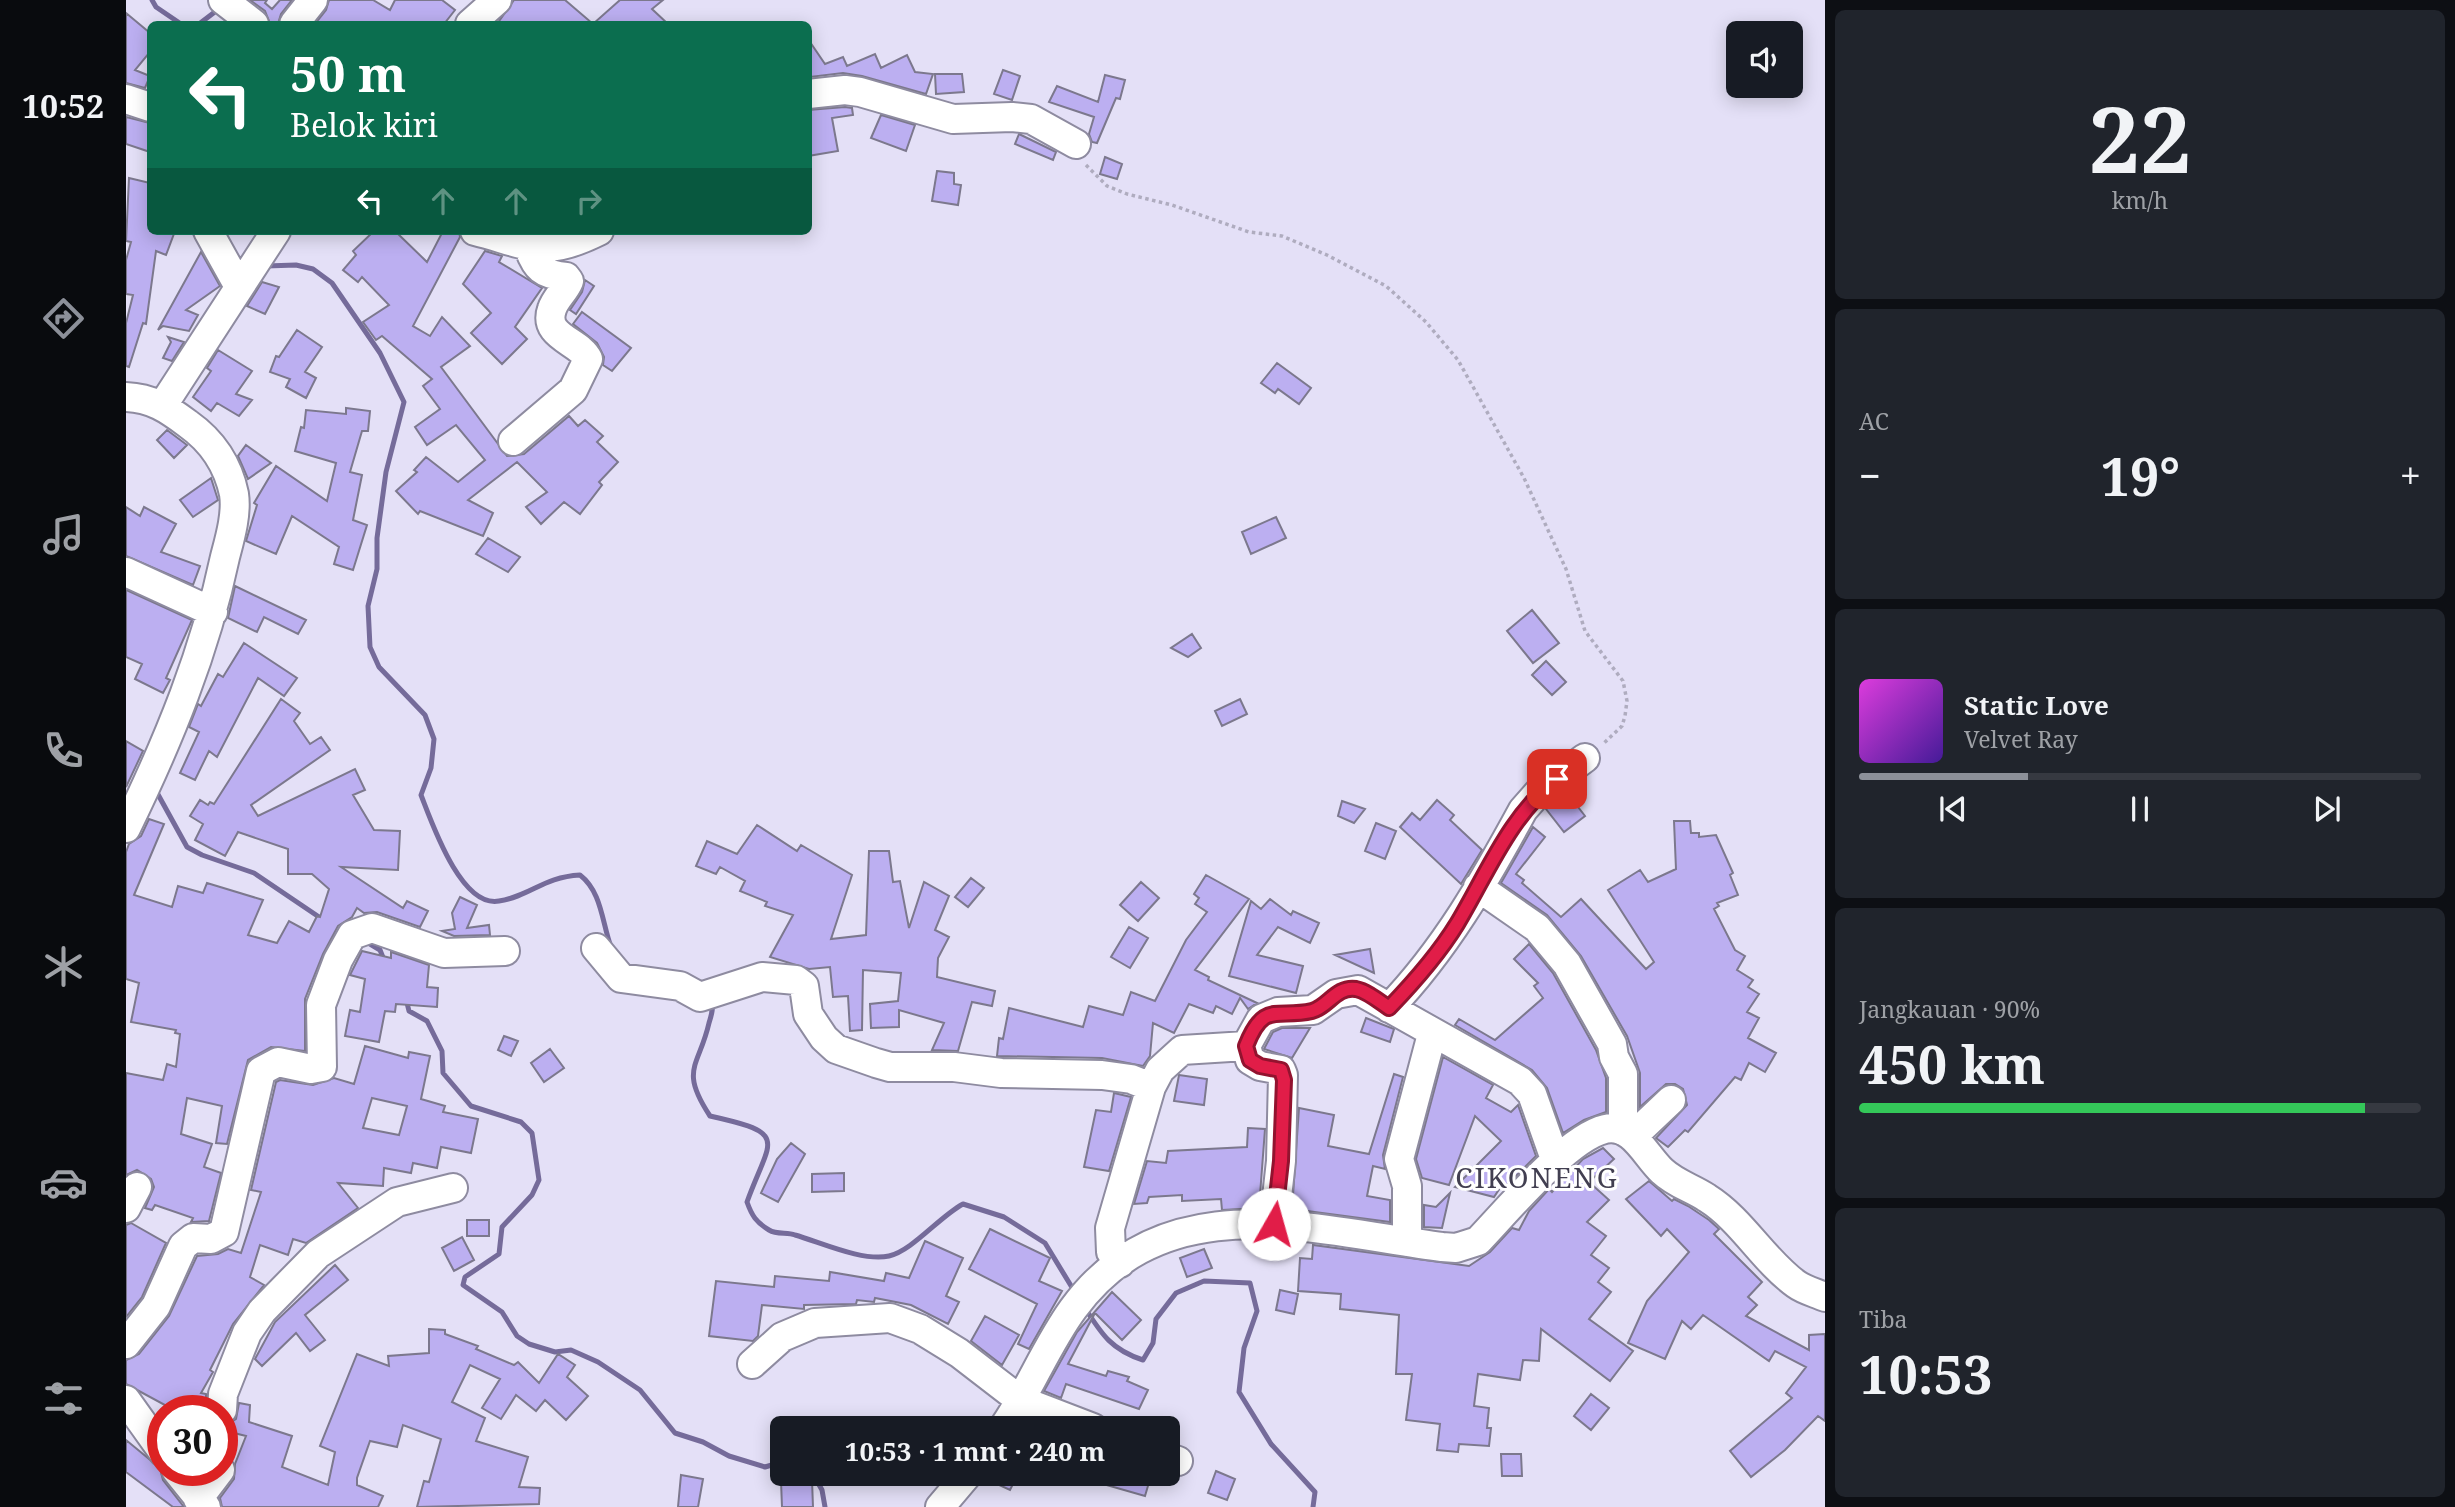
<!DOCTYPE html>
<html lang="id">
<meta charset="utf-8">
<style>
:root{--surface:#171b24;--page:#20242c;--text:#f1f3f6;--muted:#9ea1a6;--line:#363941;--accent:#8c9099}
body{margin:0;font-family:"Noto Serif",serif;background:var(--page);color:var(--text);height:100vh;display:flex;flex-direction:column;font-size:26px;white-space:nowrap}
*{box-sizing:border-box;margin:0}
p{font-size:23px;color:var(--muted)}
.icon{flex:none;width:38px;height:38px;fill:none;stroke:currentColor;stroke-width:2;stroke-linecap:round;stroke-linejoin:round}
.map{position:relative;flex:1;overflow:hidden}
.side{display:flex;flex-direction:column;gap:10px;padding:10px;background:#0d0f14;width:630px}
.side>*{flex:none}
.top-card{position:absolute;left:21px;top:21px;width:665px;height:214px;border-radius:10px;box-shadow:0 4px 18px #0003;background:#0b6e4f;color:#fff;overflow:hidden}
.fabs{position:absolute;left:1600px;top:21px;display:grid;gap:14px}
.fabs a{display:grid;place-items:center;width:77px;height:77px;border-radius:10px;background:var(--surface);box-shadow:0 4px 18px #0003;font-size:35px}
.speed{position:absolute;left:21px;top:1395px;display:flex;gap:14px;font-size:35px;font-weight:700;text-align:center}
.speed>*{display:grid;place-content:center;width:91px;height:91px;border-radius:50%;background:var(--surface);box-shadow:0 4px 18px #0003;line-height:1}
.speed .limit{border:10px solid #d22;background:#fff;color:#111}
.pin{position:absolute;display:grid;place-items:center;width:60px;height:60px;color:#fff;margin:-30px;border-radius:14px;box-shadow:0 4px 10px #0006}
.me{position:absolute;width:77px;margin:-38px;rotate:7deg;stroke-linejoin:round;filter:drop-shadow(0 0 5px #0008)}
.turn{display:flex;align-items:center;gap:24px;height:147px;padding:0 28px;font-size:32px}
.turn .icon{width:91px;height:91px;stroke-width:2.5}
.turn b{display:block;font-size:49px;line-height:60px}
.lanes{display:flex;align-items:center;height:66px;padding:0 28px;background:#0003;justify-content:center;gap:35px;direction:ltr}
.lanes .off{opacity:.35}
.big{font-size:52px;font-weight:700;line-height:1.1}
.side .widget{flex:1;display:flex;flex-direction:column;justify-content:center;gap:10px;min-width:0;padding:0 24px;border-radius:10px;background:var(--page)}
.side .dial{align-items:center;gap:0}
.dial b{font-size:91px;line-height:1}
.song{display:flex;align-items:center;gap:21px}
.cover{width:84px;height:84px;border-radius:10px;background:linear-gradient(135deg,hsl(300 70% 55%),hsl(260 70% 35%))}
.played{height:7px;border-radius:4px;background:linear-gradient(90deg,var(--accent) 30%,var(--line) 30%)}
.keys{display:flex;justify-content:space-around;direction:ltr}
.heat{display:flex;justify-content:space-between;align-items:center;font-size:38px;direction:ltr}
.charge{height:10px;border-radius:5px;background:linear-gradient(90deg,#34c759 90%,var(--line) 0)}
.trip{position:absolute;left:644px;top:1416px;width:410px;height:70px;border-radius:10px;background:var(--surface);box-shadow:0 4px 18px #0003;font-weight:700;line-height:70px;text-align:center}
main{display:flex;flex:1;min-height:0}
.dock{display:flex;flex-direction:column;width:126px;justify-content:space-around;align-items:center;background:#090b0e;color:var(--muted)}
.dock .icon{width:49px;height:49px}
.dock .selected{color:var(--accent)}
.dock b{font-size:32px;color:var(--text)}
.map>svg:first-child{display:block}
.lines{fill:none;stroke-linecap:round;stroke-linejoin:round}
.stream{stroke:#756b9a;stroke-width:5}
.building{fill:#bcaff1;stroke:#7c788d;stroke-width:2;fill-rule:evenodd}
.minor-casing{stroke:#8e8ba0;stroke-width:32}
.path{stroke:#afacbf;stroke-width:3.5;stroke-dasharray:3.5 3.5;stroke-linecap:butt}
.minor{stroke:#fff;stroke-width:28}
.route-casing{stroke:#92132f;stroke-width:18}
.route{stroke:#e11d48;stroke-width:12}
.labels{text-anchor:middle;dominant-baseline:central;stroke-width:6;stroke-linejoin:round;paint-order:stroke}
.quarter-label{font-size:28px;letter-spacing:2px;fill:#423f51;stroke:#fff}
</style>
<main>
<nav class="dock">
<b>10:52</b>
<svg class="icon selected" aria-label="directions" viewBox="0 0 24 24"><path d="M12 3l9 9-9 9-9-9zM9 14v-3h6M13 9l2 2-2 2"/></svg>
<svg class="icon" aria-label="music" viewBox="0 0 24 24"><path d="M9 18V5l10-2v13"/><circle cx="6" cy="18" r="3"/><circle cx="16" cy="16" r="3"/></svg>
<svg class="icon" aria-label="phone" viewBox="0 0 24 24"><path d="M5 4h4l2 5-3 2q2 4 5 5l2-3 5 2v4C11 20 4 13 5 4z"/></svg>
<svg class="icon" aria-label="climate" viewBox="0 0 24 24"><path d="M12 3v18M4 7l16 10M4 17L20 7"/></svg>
<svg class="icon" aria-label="car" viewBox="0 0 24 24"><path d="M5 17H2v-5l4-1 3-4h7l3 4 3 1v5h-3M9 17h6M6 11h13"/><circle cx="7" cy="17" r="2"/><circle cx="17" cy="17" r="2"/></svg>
<svg class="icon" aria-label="filters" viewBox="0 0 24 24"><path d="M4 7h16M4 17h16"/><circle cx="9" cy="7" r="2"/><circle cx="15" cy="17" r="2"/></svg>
</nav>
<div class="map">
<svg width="1699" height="1507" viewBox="0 0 1699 1507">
<rect width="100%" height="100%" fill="#e4e0f7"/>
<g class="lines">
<path class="stream" d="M26,0l4,7 25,17
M73,24l21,-16
M140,266l30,-1 17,4 19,14 48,70 24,49 -18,70 -9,66v31l-9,37 2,41 9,20 46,48 9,24 -3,29 -10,27c11,28 40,113 78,106 32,-5 44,-24 81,-26 22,17 22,48 31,72
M29,789l32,58 15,8 52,18 68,46
M239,941l15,9 4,10
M280,999l3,12 18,10 15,30 1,22 28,33 50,16 11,11 7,47 -7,15 -30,32 -3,27 -34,23 -2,8 39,27 15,24 12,8 26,8 16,-2 27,12 42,28 35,43 28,9 26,14 36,11 17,-5
M585,1002c3,7 0,14 -2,21 -10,44 -30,46 1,93 81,18 60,22 37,86 5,14 9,20 22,28 8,5 18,2 26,5 25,7 68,27 94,21 23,-5 50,-39 74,-52l41,13 41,26 31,51
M959,1308c17,27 27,42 58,52l10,-17 3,-24 20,-26 28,-12 46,2 7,28 -13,37 -5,44 32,52 44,48 -2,15
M687,1474l9,16 3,17"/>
</g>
<path class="building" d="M124,0h17l-2,3 7,6 8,-9h12l-11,14 -3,10h-8l-5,-13z
M203,0h44l17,10 5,-10h47l13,10 -11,14h-129l11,-14z
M388,0h51l28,24 27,-24h43l-11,9 16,15h-171z
M0,13l24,20v19l-15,18 15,6 -5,12 -19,-5z
M682,39l17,25 18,-7 4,9 28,-12 6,14 26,-13 8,17 18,2 -7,20 -64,-18 -19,-3 -33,4z
M877,70l17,6 -8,24 -18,-6z
M809,74h27l2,18 -28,2z
M979,75l20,5 -5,19 -4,-1 -19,45 -5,-1 -3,-8 5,-17 -45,-15 8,-16 41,16z
M719,107l7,1 1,7 -21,3 6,33 -30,5v-46z
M755,115l34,10 -9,26 -35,-13z
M0,117l24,6v29l-24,-8z
M893,134l37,18 -3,8 -38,-16z
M979,157l17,7 -5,15 -17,-5z
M811,171l17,2v11l7,1 -3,20 -26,-4z
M3,178l21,5v48h25l-9,24 -10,-4 -10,73 -3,-1 -14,44 -3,-1v-43l7,-28 -7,-1v-34l5,-18 -5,-1z
M248,231h21l32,31 16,-31h16l1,6 -47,89 17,10 12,-19 28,29 -29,21 66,89 17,-2 45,-38 9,10 7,-6 18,16 -6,6 21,20 -19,20 3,3 -22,29 -16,-12 -23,22 -15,-17 21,-15 -30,-30 -49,38 25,13 -10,23 -63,-25 -2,3 -22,-23 21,-19 -3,-2 12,-13 32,25 27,-22 -29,-35 -29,20 -12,-18 25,-18 -17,-23 9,-7 -50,-43 -6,4 -13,-18 26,-17 -27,-28 -4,5 -15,-12 13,-15 -3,-4z
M359,251l17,5 -3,6 43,26 -27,39 12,12 -25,25 -31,-31 20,-20 -28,-29z
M75,252l19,34 -34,24 12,5 -9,16 -26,-5 -5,4z
M459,280l9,6 -18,28 -6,-4 12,-18z
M136,282l17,5 -14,27 -18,-8z
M456,312l49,36 -19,23 -9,-6 1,-8 -7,-14 -24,-19z
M171,330l25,17 -17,25 11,6 -10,20 -20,-11 4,-8 -20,-7 6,-16 3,1z
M42,337l16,5 -12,19 -9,-3 8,-16z
M92,350l34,21 -16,23 16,6 -13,16 -22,-13 -6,8 -18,-14 18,-26 -4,-3z
M1151,363l34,25 -12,16 -21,-15 -3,4 -14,-10z
M220,408l24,3 -2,20h-6l-12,41 12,3 -9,45 14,5 -14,45 -19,-6 5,-17 -47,-31 -16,38 -30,-13 11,-36 -3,-2 22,-37 51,35 9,-38 -41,-12 6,-24 3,1 2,-18 40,4z
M41,430l20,15 -13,13 -17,-18z
M120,445l25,18 -23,16 -10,-23z
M85,478l7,22 -25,17 -13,-17z
M0,507l14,9 4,-9 32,17 -15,28 39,14 -7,19 -67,-29z
M1150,517l10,21 -35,16 -9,-22z
M362,538l32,19 -12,15 -32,-18z
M109,586l71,34 -8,14 -34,-17 -7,15 -29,-14z
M0,590l66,30 -26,58 4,2 -7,13 -28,-14 7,-15 -16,-7z
M1406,610l27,33 -26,20 -26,-32z
M1066,634l9,14 -13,9 -17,-9z
M118,643l53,35 -13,18 -26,-18 -41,79 -8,-6 -14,29 -15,-7 19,-41 -10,-5 9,-23 3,2 17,-32 5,3z
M1420,661l20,21 -14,13 -20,-20z
M155,699l19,14 -6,8 16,23 11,-7 9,13 -79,55 7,11 97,-47 10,21 -12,5 21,35 26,1 -2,39 -57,-3 62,41 4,-7 21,10 -8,16 -43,-15 -13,1 -7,-5 -5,9 -14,9 -15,28 -18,45v52l-34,-4 -23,13 -21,84 -11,-1 6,-37 -35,-8 -6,36 31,10 -8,23 17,6 -12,48 -18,1 2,-4 -38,-13 -3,5 -7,-2 9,-21 -3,-8 -14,-9 -11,5v-102l37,7 4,-16 9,3 4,-33 -5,-1 1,-3 -45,-8 8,-39 -13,-4v-127l3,-8 12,-8 8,-17 15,5 -30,71 38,12 6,-21 25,7 4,-10 56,17 -15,35 29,8 12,-22 20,11 8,-16 3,1 9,-28 -17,-15h-24v-25l-50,-17 -13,24 -30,-16 8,-16 -13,-8 10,-16 8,5 2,-3 4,2z
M1114,699l7,15 -25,12 -7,-15z
M0,741l17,10 -17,36z
M1448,787l8,12 -7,4 10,13 -21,16 -18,-23z
M1311,800l17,15 -4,5 32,30 -21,34 -61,-57 12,-14 8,7z
M1216,801l23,8 -11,14 -16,-7z
M1548,821h16l1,12h8v4l17,-2 17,38 -3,2 8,20 -21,8 2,3 -5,3 21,41 10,6 -8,14 16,10 -5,7 11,7 -12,18 12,6 -11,20 28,15 -11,19 -16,-9 -8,17 -6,-3 -47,55 -3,-2 -17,17 -12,-9 31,-33 -4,-16 -8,-5h-9l-26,23v-34l-13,-37 -46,-80 -34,-41 -46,-32 32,-56 12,10 -29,37 8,6 -2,3 39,34 20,-18 65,70 8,-7 -46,-72 32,-20 8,12 28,-13z
M1250,823l20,8 -11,28 -20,-8z
M631,825l40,26 4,-6 51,30 -21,64 35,-4 3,-84h20l4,31 7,-1 9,47 15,-46 25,14 -14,34 14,7 -11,21 -1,19 58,14 -3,15 -20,-4 -14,49 -26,-1 12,-27 -45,-13v17l-28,1 -1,-24 28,-3 3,-28 -38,-3 -1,60 -12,1 -2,-35 -15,1 -3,-30 -21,2 -39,-12 23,-42 -28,-9 2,-4 -27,-11 5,-10 -25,-14 -4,7 -20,-8 11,-25 30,13z
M1080,875l43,24 -54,71 14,7 -1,3 49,23 -9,6 -8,-11 -8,16 -16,-8 -3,7 -24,-9 -15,29 -21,-10 -3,33 -7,10 -41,-8 -105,-2 2,-18 4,1 6,-31 74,19 6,-21 34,9 8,-23 24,9 31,-61 21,-28 -12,-8 4,-6 -5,-4z
M845,878l13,10 -16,19 -13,-10z
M1015,882l18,16 -21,23 -18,-16z
M334,897l17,8 -10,23 22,-3 1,10 -36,1 -12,-5 13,-2 -3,-16z
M1144,899l21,16 2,-4 26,12 -9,20 -32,-16 -21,28 46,11 -7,27 -67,-17 22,-75 10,8z
M1003,927l19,11 -18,30 -19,-11z
M1403,944l24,29 43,77 10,28v34l-22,8 -21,13 -16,-45 -15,-18 -77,-45 4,-6 36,21 48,-42 -9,-12 4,-3 -24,-24z
M1244,949l4,24 -39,-18z
M236,951l29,7v-6l38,13 -2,22 11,1 -1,19 -41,-3 -1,8 -10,-1 -6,31 -34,-6 5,-26 10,2 5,-33 -15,-4z
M1240,1018l28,11 -4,13 -29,-10z
M1156,1028h28l-18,30 -28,-9 9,-17z
M378,1036l14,5 -7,15 -13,-6z
M239,1046l43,12 1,-6 21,4 -9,43 24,7 -2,6 35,7 -7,34 -30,-6 -4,21 -24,-5 -2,10 -27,-5 -1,18 -45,-3 20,25 -52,35 -13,-4 -5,16 -28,-10 -10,32 14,8 -31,39 -23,46 3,2 -12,21 5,1v16h-32l-48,-26v-24l13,-6 30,-38 28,-60 21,-2 10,-5 13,4 20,-61 -10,-2 25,-108 4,-2 33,5 21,-7 20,6zM246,1098l35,8 -8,29 -36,-7z
M424,1049l14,19 -20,14 -13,-19z
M1317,1057l50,28 -7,13 25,14 7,-7 18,51 -31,31 -3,-2 -8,12 -39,-10 46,-46 -26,-25 -26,69 -27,-7 -6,-19z
M1268,1074l9,3 -20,78 2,14 -12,-3 -6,30 23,4v22l-98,-13 7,-101 35,7 -6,31 41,8z
M1053,1075l28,4 -3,26 -30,-4z
M988,1093l17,4 -22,74 -25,-4 12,-57 15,2z
M1122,1128l17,1 -6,79 -37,2 -1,-11 -39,2v-6l-33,2 -2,6 -13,1 13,-43 19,2 2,-12 79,-4z
M665,1143l14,11 -27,48 -17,-9 16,-34z
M1477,1148l11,11 -25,23 20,18 -22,22 19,14 -15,19 18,13 -11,14 13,10 -22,27 44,32 -23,30 -69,-52 -2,32 -16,-1 -3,20 -42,-6 -4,32 15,2 -2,20h4l-2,18 -30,-2 -1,8 -21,-2 3,-26 -34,-4 6,-46h-16l3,-59 -59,-6 1,-15 -43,-3 2,-33 12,1 1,-14 156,21 21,-14 22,-24 7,2 10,-19 20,-22 3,3 31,-33z
M718,1173v18l-32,1v-18z
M1523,1181l23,20 2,-2 14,7 21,14 10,9 -5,5 48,48 -14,15 9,8 -11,11 63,34v-15l16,-1v87l-7,-5 -33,34 -34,27 -21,-26 62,-53 -6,-5 20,-26 -31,-16 -6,10 -66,-46 -12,14 -9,-8 -17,38 -37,-16 19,-42 42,-49 -22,-23 -6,7 -35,-37z
M1324,1193l-8,35 -18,-1v-22l12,2z
M341,1220h22v16h-22z
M5,1223l35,20 -24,54 -16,20v-92z
M864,1229l60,29 -11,23 23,10 -33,58 -11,-5 19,-40 -68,-35z
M336,1237l12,23 -20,11 -12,-23z
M799,1241l38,17 -17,38 13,6 -11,22 -37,-19 -36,-7 -1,4 -17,-2 -1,4 -52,1v4l-42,-4 -4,31 -5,5 -44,-5 7,-55 58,6 1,-11 54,5 1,-9 54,9 2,-8 23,5z
M1078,1249l8,19 -25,9 -7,-19z
M209,1265l13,15 -43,35 20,25 -15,11 -14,-18 -34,33 -7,-7 20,-37z
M1154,1290l18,4 -4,20 -18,-4z
M986,1292l29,28 -19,20 -27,-27 -27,51 38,12 2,-5 21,6 -2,4 21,9 -9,19 -73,-25 -5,14 -17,-7 33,-59z
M859,1316l34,19 -17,30 -31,-24z
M303,1329l16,1v4l33,12 -2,3 38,16 4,-3 21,21 19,-29 17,11 -8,12 21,19 -22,24 -21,-20 -9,11 -20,-16 -15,24 -19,-11 18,-29 -30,-14 -18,37 33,16 -9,23 52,16 -9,30 21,1 -1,16 -122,3 7,-26 5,1 12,-43 -38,-14 -6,22 -27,-6 -13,37v7l26,11 -5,11h-156l-2,-9 14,-19 1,-15 11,-28 -20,-5 1,-6 9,-6 3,-16 11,2 -1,17 43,14 -10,31 46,18 7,-33 -15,-6 37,-92 32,12 -1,-10 41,-3z
M1465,1394l18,14 -18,22 -17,-14z
M0,1440l34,28 3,12 21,27h-11l-47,-35z
M1375,1454h20l1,22h-20z
M1090,1471l19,8 -8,21 -19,-7z
M858,1474h34l-8,16 -26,-12z
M956,1474h50l18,5 -5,17 -63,-18z
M555,1475l22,4 -5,28h-20z
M686,1480l1,27h-31l-1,-26z"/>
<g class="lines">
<defs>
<path id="minor" d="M97,0l31,24
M168,24l19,-24
M344,24l27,-24
M682,94l37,-4 15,2 93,27 59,-2 19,2 45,25
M0,99l24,8
M82,231l30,54
M349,231c55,14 68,28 124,0
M0,397c26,1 42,12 62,27 24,17 40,41 46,70 3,20 -4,44 -9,63 -20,95 -56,183 -99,271
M37,405l113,-174
M387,441l60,-51 15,-31c-8,-18 -46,-22 -36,-50 3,-10 13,-18 17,-28l-3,-4c-24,-3 -30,-8 -38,-31
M0,572l87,40
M1352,887l59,41 30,36 45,80 2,13 9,17v57
M470,948l25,30 59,8 20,11 62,-20 34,3 8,6 4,28 16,24 12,11 40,14 14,4h64l47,6 101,2 29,4 20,8
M1263,1008c56,-58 96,-128 134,-198l15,-17 47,-35
M1120,1046l4,14 10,6 21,4 2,5 -2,86 -7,63
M1507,1136l38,-36
M0,1208l11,-21
M1281,1242v-56l-8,-27 33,-125
M994,1263l-9,-11 -1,-24 41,-141 9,-17 22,-20 64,-4 15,-27 17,-7 35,-2 23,-16 22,-4 162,91 12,13 24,68
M0,1344l30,-38 27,-60 10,-8 18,1 13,-7 37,-161 17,-9 33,7 11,-2 -1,-62 17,-45 14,-25 20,-7 72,25 61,-2
M626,1364l30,-27 33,-14 75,-5 30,11 39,24 61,47 73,28
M0,1400l37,52
M96,1410l1,-16 24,-61 15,-22 56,-57 79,-52 56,-14
M877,1428c26,-37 43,-82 70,-119 92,-126 240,-79 369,-62l14,1 22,-7c28,-29 89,-103 127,-112 27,-6 40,26 57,42 14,13 30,17 45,27 35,22 56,62 89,86 8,6 20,9 29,13
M1041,1457l11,4
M50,1470l30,37
M72,1499l22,-29
M814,1507l28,-33"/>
</defs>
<use href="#minor" class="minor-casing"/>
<path class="path" d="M960,165l21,21 20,8 45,11 77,27 33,4 45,19 59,31 40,36 32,38 66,118 42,91 19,62 38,50 4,20 -2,15 -3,10 -19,18"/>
<use href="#minor" class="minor"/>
</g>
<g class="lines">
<defs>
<path id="route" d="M1148,1224l7,-63 3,-81 -3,-10 -21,-4 -10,-6 -4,-14c18,-46 31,-27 66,-35 16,-4 24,-25 44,-22 11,2 24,13 33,19 25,-26 49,-53 68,-84 30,-50 53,-109 100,-145"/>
</defs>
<use href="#route" class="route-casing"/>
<use href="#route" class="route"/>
</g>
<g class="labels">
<g class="quarter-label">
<text x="1411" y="1177">CIKONENG</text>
</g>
</g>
</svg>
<div class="fabs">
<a><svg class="icon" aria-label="sound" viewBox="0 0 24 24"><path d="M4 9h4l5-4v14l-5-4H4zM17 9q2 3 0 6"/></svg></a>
</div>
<div class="speed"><div class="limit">30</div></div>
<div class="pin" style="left:1431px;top:779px;background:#d93025"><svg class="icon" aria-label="arrive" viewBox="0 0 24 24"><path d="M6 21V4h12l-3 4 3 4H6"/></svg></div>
<svg class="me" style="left:1148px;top:1224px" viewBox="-20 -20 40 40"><circle r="19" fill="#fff"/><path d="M0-13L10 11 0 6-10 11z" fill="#e11d48"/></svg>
<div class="trip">10:53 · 1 mnt · 240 m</div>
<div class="top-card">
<div class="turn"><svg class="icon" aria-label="left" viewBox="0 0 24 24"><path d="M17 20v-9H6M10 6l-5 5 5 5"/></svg><div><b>50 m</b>Belok kiri</div></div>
<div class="lanes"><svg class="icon" aria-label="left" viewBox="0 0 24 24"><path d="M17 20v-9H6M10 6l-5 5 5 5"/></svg><svg class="icon off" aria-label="ahead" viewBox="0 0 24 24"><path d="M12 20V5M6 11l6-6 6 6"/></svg><svg class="icon off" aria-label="ahead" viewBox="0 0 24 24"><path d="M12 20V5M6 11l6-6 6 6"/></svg><svg class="icon off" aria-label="right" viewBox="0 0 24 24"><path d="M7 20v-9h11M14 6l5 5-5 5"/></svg></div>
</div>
</div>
<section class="side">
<div class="widget dial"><b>22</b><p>km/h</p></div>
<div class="widget"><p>AC</p>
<div class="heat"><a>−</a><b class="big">19°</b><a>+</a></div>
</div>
<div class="widget">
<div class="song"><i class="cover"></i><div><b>Static Love</b><p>Velvet Ray</p></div></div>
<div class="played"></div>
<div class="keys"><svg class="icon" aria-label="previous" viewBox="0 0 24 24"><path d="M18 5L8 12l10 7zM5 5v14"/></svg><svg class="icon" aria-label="pause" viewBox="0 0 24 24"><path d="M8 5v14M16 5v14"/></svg><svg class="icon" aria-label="next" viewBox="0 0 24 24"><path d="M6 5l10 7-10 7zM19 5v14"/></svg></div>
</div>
<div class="widget"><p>Jangkauan · 90%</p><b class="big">450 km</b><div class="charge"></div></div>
<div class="widget"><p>Tiba</p><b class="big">10:53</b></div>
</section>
</main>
